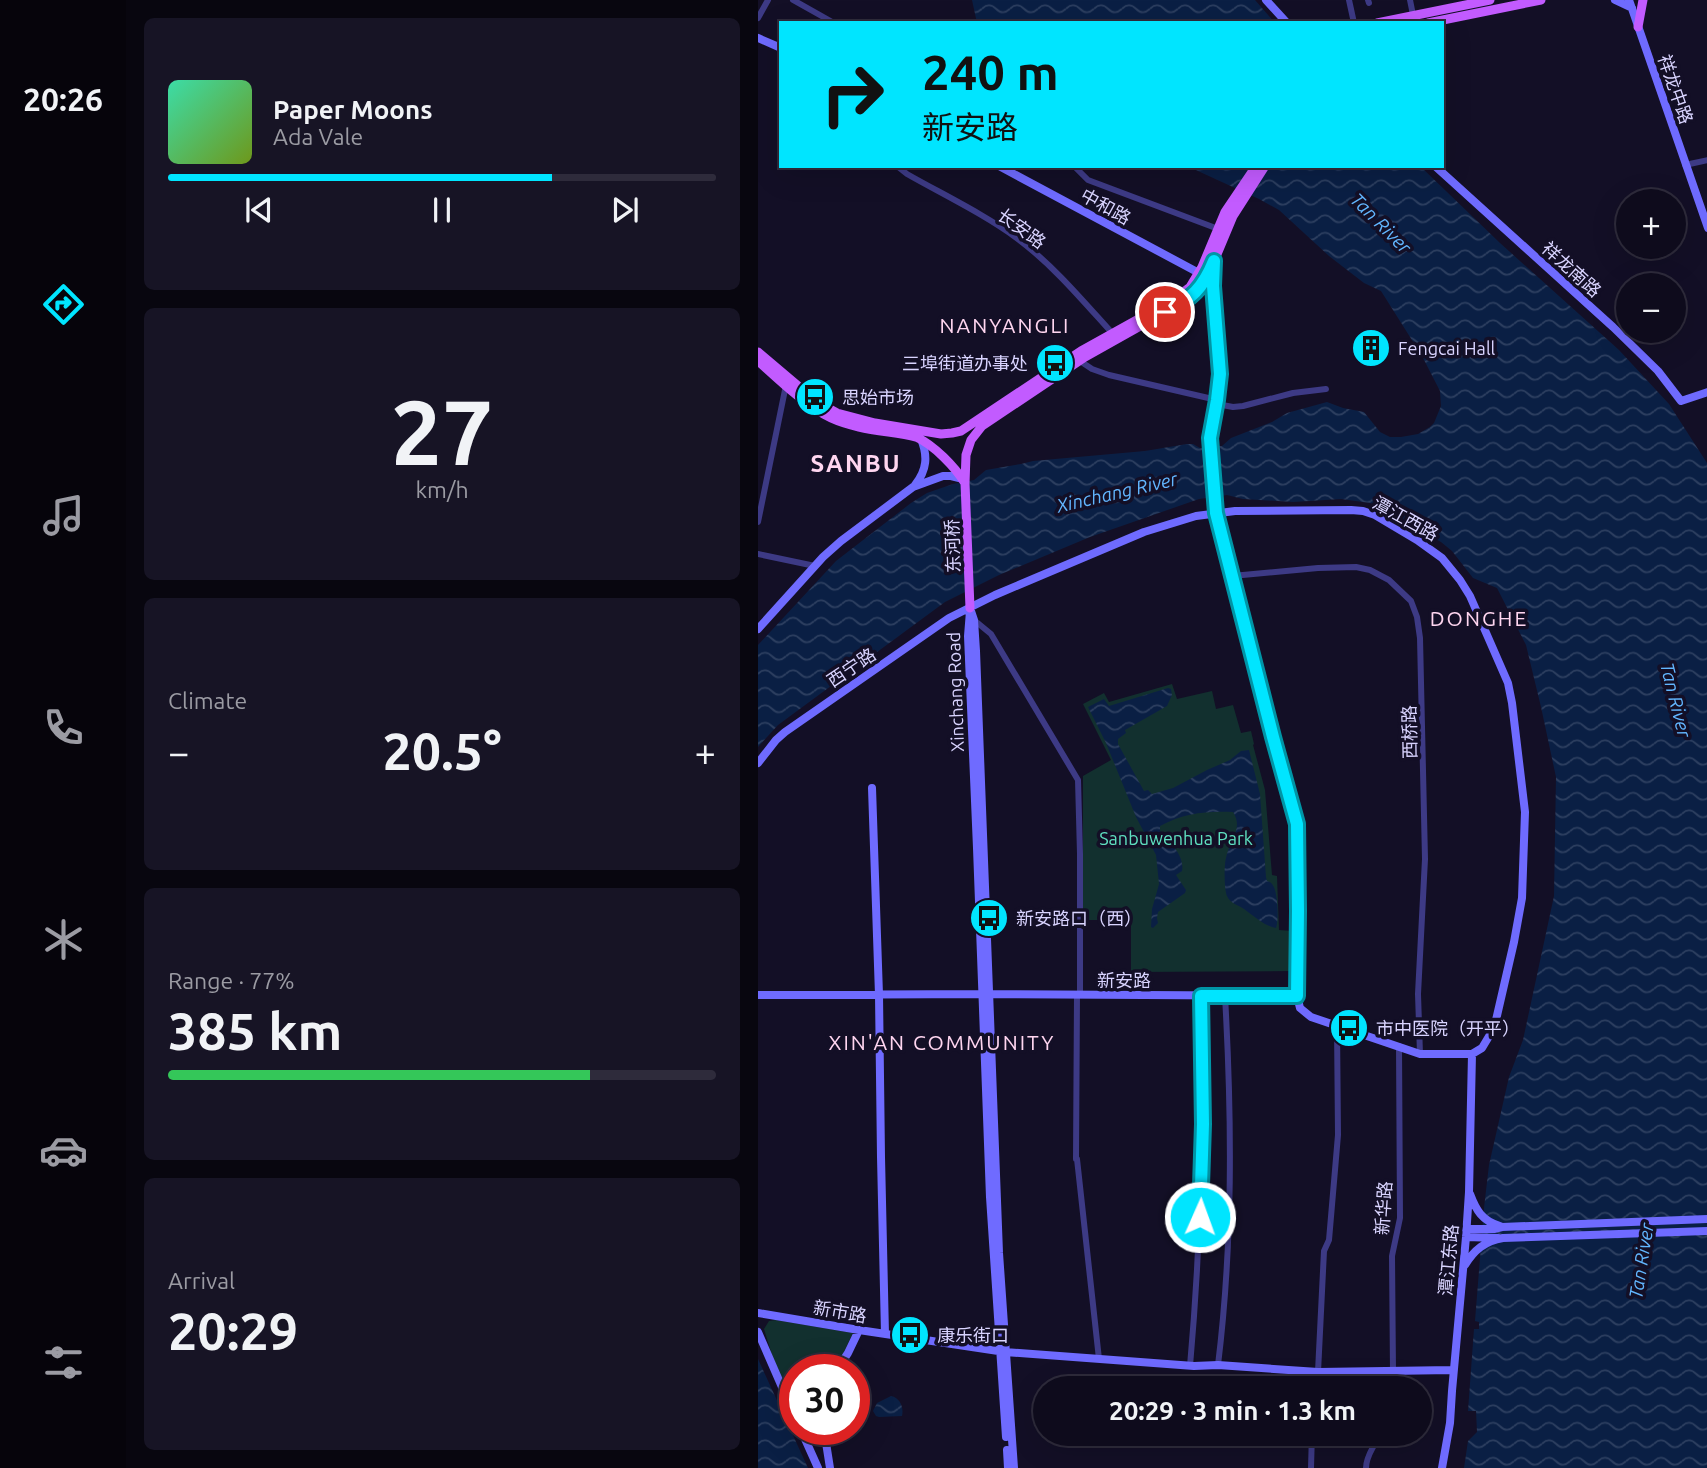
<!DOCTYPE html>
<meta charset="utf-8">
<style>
:root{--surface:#0e0b1c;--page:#171425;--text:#f1f3f6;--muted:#9b9ba3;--line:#2e2b3b;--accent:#00e5ff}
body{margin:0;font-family:Ubuntu,"Noto Sans SC",sans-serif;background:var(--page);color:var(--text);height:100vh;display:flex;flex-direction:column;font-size:26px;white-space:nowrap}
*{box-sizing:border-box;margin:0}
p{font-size:23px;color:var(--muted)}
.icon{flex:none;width:38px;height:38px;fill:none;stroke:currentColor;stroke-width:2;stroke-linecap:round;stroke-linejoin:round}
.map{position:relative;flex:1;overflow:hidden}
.side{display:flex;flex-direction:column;gap:18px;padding:18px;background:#08060f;width:632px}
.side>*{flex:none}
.hud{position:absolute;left:21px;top:21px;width:665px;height:147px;border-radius:0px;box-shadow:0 7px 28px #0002,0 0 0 2px var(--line);background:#00e5ff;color:#111;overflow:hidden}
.controls{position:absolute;left:858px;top:189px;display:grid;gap:14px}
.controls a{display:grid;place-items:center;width:70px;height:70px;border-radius:50%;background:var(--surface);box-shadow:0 7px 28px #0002,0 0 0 2px var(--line);font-size:35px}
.speed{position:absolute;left:21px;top:1354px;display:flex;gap:14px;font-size:35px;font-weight:700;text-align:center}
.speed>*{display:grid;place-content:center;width:91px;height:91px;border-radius:50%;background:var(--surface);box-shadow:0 7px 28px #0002,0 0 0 2px var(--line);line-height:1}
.speed .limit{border:10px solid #d22;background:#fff;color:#111}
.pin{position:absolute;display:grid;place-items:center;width:60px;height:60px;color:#fff;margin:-30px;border:4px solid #fff;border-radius:50%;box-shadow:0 2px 7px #0007}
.me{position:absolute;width:77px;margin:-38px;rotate:2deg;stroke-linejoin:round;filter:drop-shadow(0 0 5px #0008)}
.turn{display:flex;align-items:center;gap:24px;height:147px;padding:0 28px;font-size:32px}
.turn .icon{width:91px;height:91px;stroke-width:2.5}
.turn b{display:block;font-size:49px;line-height:60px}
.big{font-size:52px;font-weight:700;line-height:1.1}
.side .widget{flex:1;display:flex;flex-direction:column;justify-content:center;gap:10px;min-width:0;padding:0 24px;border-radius:10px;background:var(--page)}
.side .dial{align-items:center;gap:0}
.dial b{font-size:91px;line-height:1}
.song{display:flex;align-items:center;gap:21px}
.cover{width:84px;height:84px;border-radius:10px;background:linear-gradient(135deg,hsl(160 70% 55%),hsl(80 70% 35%))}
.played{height:7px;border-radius:4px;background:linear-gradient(90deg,var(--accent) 70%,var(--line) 70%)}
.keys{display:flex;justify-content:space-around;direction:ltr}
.heat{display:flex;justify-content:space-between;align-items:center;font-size:38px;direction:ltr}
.charge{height:10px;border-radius:5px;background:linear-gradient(90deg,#34c759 77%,var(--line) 0)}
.trip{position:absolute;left:275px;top:1376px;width:399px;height:70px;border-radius:35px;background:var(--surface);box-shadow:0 7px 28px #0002,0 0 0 2px var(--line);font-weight:700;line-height:70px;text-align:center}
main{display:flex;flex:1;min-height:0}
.menu{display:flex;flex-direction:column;width:126px;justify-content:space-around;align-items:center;background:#06040b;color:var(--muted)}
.menu .icon{width:49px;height:49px}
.menu .current{color:var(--accent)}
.menu b{font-size:32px;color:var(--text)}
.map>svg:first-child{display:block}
.green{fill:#12302f}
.water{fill:url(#water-waves)}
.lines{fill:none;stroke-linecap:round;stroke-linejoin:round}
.street{stroke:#3d3a85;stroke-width:6}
.secondary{stroke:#6f6bff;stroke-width:8}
.primary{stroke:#c25bff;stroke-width:9}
.route-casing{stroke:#0095a6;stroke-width:18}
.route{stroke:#00e5ff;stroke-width:12}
.labels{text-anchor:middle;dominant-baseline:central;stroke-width:7;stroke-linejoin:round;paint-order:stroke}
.street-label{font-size:18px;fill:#d9d4ff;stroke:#130f26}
.poi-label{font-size:18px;fill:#d9d4ff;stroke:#130f26;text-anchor:start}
.park-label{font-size:18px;fill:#5fe0c0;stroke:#130f26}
.water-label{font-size:19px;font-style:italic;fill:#62b6ff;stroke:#130f26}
.quarter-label{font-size:21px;letter-spacing:2px;fill:#ffd6f0;stroke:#130f26}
.district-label{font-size:24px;font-weight:bold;letter-spacing:2px;fill:#ffd6f0;stroke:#130f26}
</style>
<main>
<nav class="menu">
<b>20:26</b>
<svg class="icon current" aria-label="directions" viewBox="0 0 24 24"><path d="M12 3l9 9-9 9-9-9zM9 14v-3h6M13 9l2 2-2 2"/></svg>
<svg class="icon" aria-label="music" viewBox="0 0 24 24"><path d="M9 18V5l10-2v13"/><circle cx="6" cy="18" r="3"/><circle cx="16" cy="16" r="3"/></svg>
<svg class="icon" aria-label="phone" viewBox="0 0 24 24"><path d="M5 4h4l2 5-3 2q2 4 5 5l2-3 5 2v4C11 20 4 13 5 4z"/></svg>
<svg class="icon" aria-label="climate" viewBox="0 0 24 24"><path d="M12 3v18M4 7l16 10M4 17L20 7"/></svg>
<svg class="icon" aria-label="car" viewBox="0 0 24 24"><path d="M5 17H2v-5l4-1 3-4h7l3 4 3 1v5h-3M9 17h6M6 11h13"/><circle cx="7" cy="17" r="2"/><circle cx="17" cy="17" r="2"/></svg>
<svg class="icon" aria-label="filters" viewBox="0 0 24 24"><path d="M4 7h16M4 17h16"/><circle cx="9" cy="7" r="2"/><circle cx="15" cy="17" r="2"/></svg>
</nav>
<section class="side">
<div class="widget">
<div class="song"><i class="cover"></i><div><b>Paper Moons</b><p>Ada Vale</p></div></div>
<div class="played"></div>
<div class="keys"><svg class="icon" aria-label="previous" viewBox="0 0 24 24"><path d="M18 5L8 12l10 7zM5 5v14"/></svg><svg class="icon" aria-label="pause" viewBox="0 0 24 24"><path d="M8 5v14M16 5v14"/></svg><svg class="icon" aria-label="next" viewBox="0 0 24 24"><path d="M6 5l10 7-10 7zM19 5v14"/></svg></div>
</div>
<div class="widget dial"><b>27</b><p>km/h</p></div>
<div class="widget"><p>Climate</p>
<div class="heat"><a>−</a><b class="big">20.5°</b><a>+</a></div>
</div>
<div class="widget"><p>Range · 77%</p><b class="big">385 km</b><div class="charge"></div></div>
<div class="widget"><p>Arrival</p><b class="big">20:29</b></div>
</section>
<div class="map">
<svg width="950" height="1468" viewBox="0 0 950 1468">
<defs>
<pattern id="water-waves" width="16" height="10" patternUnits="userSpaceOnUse" patternTransform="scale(1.75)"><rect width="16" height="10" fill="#0a1f44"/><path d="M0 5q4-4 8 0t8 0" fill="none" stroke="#2d3f60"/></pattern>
</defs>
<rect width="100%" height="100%" fill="#130f26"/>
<path class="green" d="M414,684l5,15 35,-8 4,18 17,-4 8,28 10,-2 3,13 -1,1 12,45 7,85 5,1 2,54 14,1v40l-162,1v-52h-48v-144l28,-16 -28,-56 21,-11 5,9z
M18,1320l77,13 -10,21 -11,16h-37v38l-23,-53 -8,-26 5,-8z"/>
<path class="water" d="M214,0h283l20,23h-298z
M429,166h233l80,77 119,107 50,54 38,59v1005h-243l4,-27 9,-9 -1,-21h-8l6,-82h5v-7l-4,-1 9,-113 5,-43 20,-88 14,-37 31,-144 2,-119 -15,-70 -15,-62 -29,-57 -24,-10 -21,-27 -11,-9 -71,-39 -29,-4 -48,3 -50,-3 -16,-4 -28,4 -109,38 -91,38 -54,27 -167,123 -20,22v-102l78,-84 75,-58 16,-10 26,-9 21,-4 12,-10 35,-6 12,-3 112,-10 42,-7h6l7,4 22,-2 9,-8 41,-16 15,-9 40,-11 16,6 21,4 16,20 10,5h11l17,-3 12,-7 4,-4 7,-17 -1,-15 -18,-35 -41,-65 -17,-8 -35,-27 -50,-46 -20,-11z
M410,688l3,1 1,6 -5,11 -42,24 1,3 -8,6v5l26,47 4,-1 4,4 21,-6 34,-18 23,-10 11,-9 8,-1 11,44 6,83 1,4c2,1 4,1 5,3 6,6 7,37 4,44 -12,-2 -22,-12 -32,-19 -6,-4 -14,-6 -17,-13 -3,-7 -3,-31 -1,-38 3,-17 18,-29 7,-46 -27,-1 -49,1 -73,14v5c10,11 25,25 22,40l-6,4 10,15 -1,3 -27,19 -1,6 1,5 -5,5 -2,-1 1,-18 7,-25 -3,-29 -20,-38 -30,-74 -18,-36 16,-8 5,7z
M0,1359l50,109h-50z
M133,1396c9,2 13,11 11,20l-23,1 -3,-1 -3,-5 4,-8z
M306,1433h120l-1,3 -5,1 -111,2z"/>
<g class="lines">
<path class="street" d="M35,0l41,23
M591,0l5,23
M610,0l1,3
M652,0l3,15
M0,18l10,-18
M927,165l23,-5
M139,166l10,8c37,21 77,40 111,65 36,27 65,62 95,95
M316,166l14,14 133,50
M322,361l12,8 17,6 108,25
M459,404l16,3 10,-1 50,-13 33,-4
M458,513l57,224 24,87 1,87 -1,85
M0,522l28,-137
M0,554l57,12
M474,576l86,-8 38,-1 14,3 19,10 22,21 6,16 3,21 5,221 -7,135 2,60
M216,620l17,14 87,146 2,74v141
M318,1159l1,-164
M319,1159l22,200
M460,1365c15,-122 14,-245 7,-369
M432,1366c11,-123 14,-246 11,-370
M560,1372l6,-121 5,-11 9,-105 -1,-109
M622,1372v16
M635,1372l-1,-116 8,-38 -1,-172
M557,1388l1,-16
M553,1468l1,-35
M608,1468c0,-14 10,-22 13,-35"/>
<path class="secondary" d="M508,0l21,23
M857,0l17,8
M871,0l79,228
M0,38l23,10
M241,166l200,107
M677,166l178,161 45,44 23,30 27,-9
M456,265l-1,21 7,88 -3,26 -7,38 6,75
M157,485c12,-15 13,-29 6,-46
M212,608l4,12 2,31 23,602 15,215
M212,611l-2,25 9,212 13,349 16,240
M0,629l65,-72 18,-16 72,-54 30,-11h8l12,3
M0,763l18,-23 9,-8 164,-114 46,-23 149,-63 52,-16 39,-5 116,-1 12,1 12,4 42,25 25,18 18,22 10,16 38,87 4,20 13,109 -3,86 -8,44 -18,78 -5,13 -9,15 -10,6h-52l-109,-37 -11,-9 -3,-12 -308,-2 -231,1
M114,788l7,207 2,162 4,177
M712,1194c6,16 12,27 30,32
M708,1229h28l8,-2 206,-8
M708,1237l32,1
M707,1265c9,-15 20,-24 38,-27l205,-7
M0,1313l101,17 146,22 189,14 24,-1 100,7 135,-2
M0,1332l37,85
M79,1370l11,-17 11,-23
M43,1430l17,38
M66,1430l6,38
M249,1450l1,18
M684,1468l8,-45 2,-32 14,-154 3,-45 3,-138"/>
<path class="primary" d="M619,23l113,-23
M670,23l113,-23
M880,27l5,-27
M0,352l59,50 20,11 38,10 66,11 11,-1 9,-2 120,-80 90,-50 19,-14 12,-20 23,-55 31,-46
M0,361c20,18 49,46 73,57 26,12 58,13 85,19 18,8 39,30 49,46
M212,608l-5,-125 1,-28 5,-15 11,-14 103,-69 89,-50 22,-14 6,-7 8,-15 23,-55 32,-50"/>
</g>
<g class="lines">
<defs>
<path id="route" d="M407,312c27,-13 38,-24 49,-51l-1,25 7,88 -3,26 -7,38 6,75 57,224 24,87 1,87 -1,85h-96l2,128 -3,93"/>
</defs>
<use href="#route" class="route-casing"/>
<use href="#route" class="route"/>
</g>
<defs>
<symbol id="building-disc" viewBox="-11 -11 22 22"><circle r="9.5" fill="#00e5ff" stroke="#130f26"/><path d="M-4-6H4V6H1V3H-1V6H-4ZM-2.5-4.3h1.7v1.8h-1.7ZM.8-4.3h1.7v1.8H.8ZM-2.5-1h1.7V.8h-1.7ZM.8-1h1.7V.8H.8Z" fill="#111"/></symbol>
<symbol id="bus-disc" viewBox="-11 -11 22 22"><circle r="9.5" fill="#00e5ff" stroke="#130f26"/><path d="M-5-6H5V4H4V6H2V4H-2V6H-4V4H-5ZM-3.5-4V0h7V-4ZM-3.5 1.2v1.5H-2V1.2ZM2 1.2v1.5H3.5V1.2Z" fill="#111"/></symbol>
</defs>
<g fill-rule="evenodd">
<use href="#building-disc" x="591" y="326" width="44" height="44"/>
<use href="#bus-disc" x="275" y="341" width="44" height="44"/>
<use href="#bus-disc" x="35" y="375" width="44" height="44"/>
<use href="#bus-disc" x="209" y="896" width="44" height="44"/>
<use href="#bus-disc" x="569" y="1006" width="44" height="44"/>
<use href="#bus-disc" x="130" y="1313" width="44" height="44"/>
</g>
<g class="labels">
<g class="street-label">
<text transform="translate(918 89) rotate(71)">祥龙中路</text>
<text transform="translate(348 206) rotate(29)">中和路</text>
<text transform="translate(264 228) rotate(36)">长安路</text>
<text transform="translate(814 269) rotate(42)">祥龙南路</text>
<text transform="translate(648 518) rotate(29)">潭江西路</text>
<text transform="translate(194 546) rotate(-92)">东河桥</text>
<text transform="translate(93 667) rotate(-34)">西宁路</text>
<text transform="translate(197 692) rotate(-92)">Xinchang Road</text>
<text transform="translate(651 732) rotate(-91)">西桥路</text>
<text x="366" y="980">新安路</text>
<text transform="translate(625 1208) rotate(-86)">新华路</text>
<text transform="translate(690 1260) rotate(-85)">潭江东路</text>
<text transform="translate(82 1311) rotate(10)">新市路</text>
</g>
<g class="poi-label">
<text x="640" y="348">Fengcai Hall</text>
<text x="270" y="363" text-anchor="end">三埠街道办事处</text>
<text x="84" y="397">思始市场</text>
<text x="258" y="918">新安路口（西）</text>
<text x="618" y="1028">市中医院（开平）</text>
<text x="179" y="1335">康乐街口</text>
</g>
<g class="park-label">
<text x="418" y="838">Sanbuwenhua Park</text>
</g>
<g class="water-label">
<text transform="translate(623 223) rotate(45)">Tan River</text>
<text transform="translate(359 492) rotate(-13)">Xinchang River</text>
<text transform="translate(918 700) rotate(76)">Tan River</text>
<text transform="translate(883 1261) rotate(-81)">Tan River</text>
</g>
<g class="quarter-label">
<text x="247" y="325">NANYANGLI</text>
<text x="721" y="618">DONGHE</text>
<text x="184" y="1042">XIN'AN COMMUNITY</text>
</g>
<g class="district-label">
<text x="98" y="463">SANBU</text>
</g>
</g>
</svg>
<div class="controls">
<a>+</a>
<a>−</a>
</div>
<div class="speed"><div class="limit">30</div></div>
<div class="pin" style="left:407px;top:312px;background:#d93025"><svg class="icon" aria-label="arrive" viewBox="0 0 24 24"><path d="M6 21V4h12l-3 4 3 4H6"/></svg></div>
<svg class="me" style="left:442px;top:1217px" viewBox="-20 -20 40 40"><circle r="17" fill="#00e5ff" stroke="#fff" stroke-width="3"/><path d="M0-11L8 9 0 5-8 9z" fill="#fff"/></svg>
<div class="trip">20:29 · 3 min · 1.3 km</div>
<div class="hud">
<div class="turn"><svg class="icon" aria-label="right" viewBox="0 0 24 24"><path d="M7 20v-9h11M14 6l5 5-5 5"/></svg><div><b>240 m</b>新安路</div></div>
</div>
</div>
</main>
